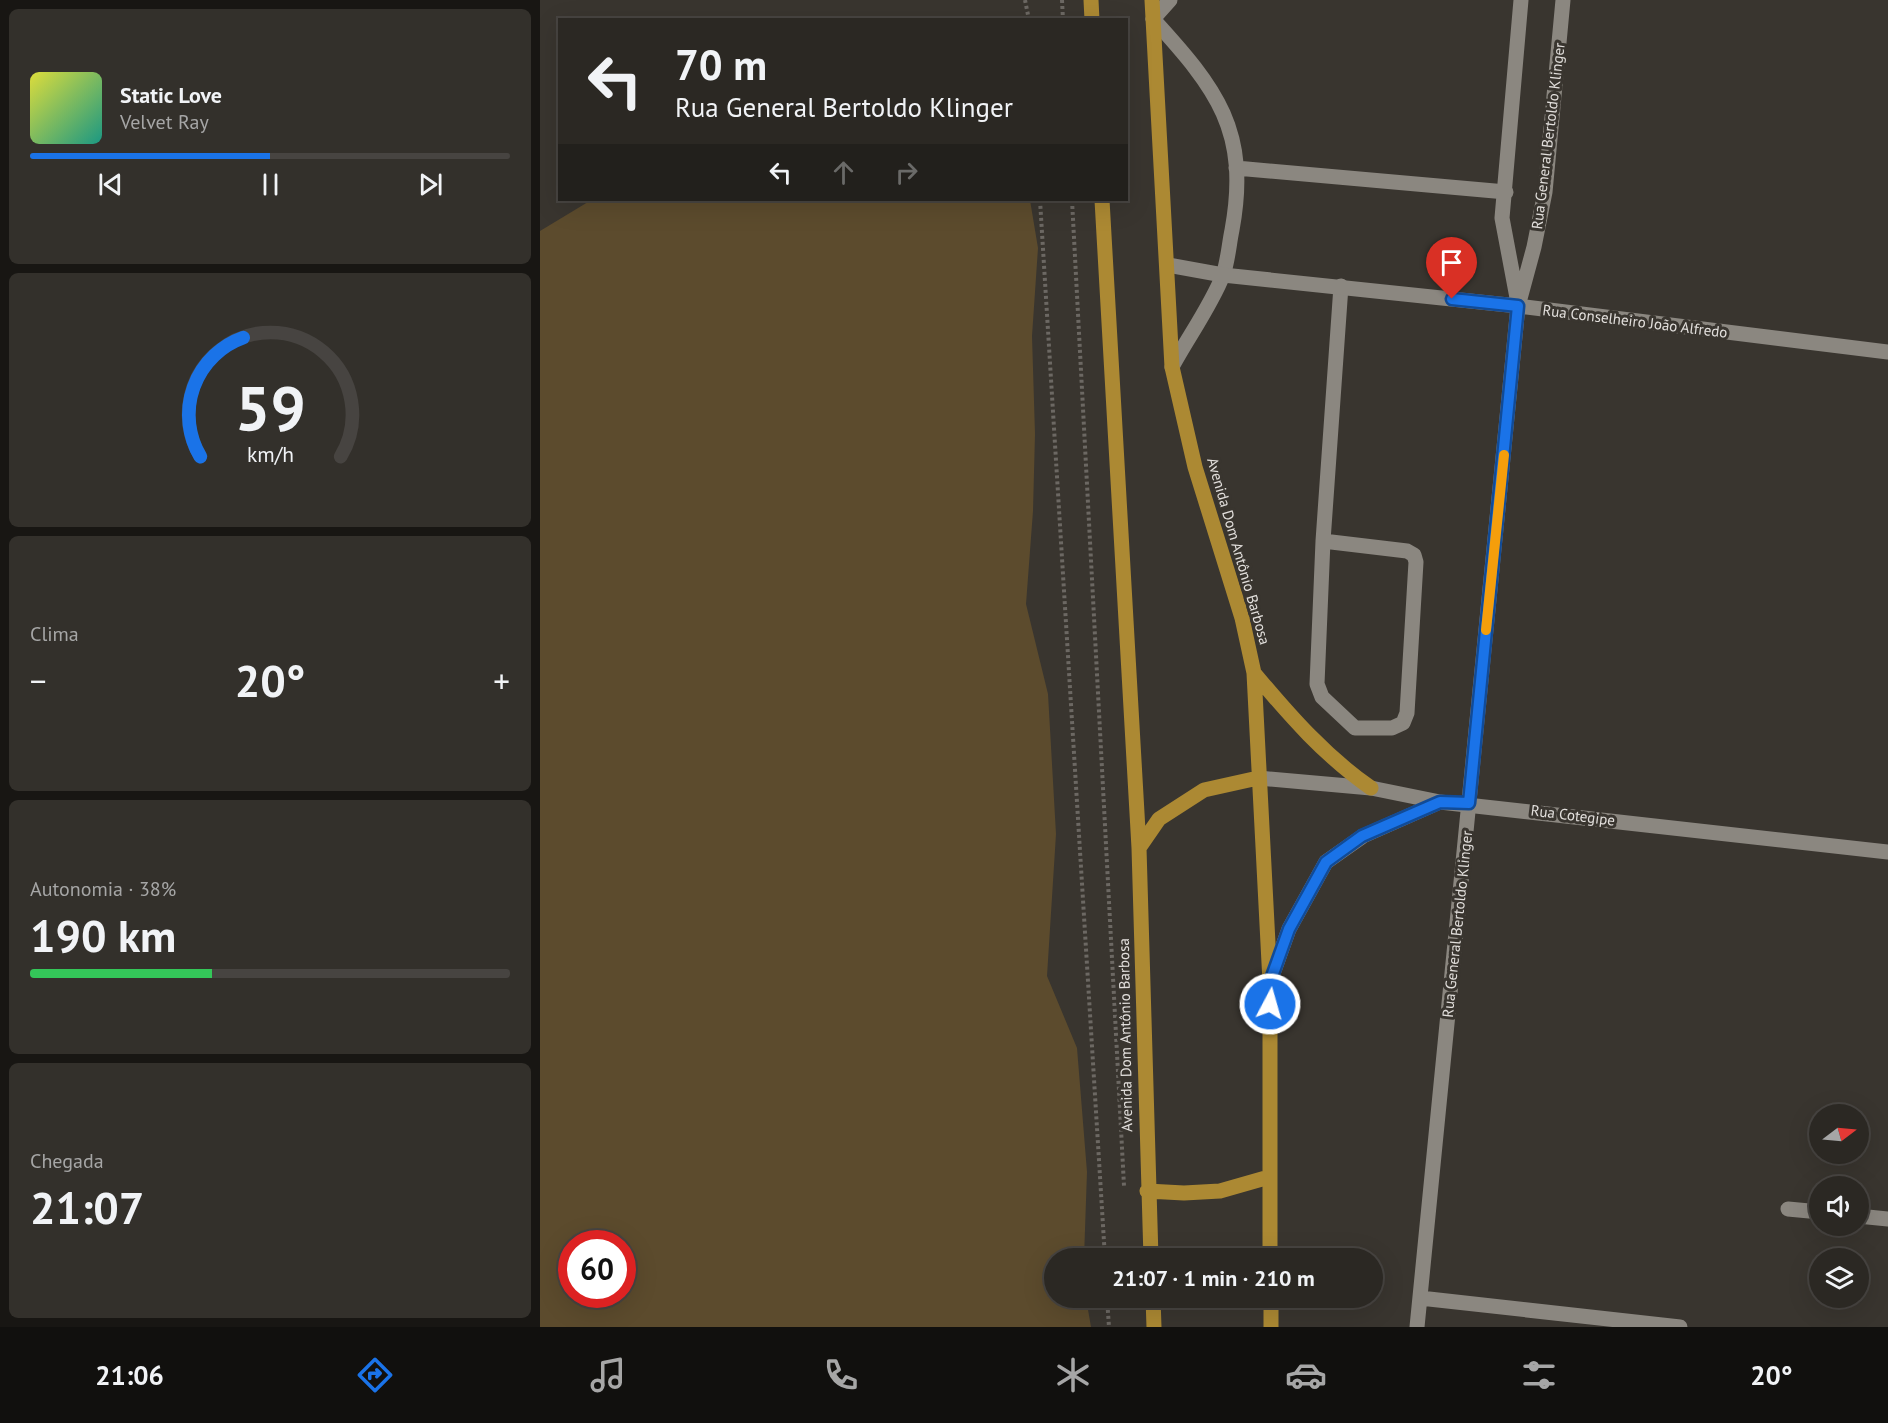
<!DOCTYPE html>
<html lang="pt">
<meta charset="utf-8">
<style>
:root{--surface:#2b2823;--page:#33302b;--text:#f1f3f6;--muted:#a6a6a6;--line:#474441;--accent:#1a73e8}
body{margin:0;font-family:"PT Sans",sans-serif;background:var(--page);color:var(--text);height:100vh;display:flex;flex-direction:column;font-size:22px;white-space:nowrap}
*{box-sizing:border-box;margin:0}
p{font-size:20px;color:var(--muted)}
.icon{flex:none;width:33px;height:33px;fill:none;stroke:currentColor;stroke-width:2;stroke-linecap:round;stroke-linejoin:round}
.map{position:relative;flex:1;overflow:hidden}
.panel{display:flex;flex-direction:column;gap:9px;padding:9px;background:#181613;width:540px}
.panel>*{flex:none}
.guide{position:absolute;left:18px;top:18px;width:570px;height:183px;border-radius:0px;box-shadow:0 6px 24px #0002,0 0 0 2px var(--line);background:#2b2823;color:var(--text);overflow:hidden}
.needle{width:39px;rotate:74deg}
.controls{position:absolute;left:1269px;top:1104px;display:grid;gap:12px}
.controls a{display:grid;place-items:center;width:60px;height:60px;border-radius:50%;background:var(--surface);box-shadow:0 6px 24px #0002,0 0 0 2px var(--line);font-size:30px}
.speed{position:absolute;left:18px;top:1230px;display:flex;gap:12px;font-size:30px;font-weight:700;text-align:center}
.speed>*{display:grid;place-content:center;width:78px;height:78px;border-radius:50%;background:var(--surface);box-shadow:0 6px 24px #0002,0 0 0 2px var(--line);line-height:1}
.speed .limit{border:9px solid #d22;background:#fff;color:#111}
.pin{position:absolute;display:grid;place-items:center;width:51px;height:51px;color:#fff;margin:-62px -26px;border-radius:50% 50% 50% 0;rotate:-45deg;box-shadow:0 0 6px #0007}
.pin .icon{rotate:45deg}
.me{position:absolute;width:66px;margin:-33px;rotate:6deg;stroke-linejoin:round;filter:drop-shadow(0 0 4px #0008)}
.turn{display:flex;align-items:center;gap:21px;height:126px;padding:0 18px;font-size:27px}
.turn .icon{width:78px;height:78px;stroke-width:2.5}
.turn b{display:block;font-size:42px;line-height:51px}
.lanes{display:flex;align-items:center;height:57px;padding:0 18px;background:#0003;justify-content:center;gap:30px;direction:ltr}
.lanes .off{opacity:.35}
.big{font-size:45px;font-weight:700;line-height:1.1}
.panel .widget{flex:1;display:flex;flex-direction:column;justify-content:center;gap:9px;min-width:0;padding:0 21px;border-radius:9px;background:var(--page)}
.panel .dial{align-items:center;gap:0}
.dial svg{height:156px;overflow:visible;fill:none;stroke:var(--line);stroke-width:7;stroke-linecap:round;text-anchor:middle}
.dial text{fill:var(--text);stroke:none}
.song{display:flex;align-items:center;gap:18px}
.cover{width:72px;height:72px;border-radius:9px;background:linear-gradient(135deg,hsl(60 70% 55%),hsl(170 70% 35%))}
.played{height:6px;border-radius:3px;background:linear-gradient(90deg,var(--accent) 50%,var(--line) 50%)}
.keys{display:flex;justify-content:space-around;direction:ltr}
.heat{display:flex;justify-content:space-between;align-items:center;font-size:33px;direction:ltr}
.charge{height:9px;border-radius:4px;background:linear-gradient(90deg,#34c759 38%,var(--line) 0)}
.trip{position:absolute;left:504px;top:1248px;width:339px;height:60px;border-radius:30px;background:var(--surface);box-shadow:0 6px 24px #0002,0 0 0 2px var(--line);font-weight:700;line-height:60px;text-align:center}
.tabs{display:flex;height:96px;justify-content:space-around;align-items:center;background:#11100e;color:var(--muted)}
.tabs .icon{width:42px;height:42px}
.tabs .selected{color:var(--accent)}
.tabs b{font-size:27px;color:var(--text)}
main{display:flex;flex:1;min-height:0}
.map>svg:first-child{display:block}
.green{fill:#5c4b2d;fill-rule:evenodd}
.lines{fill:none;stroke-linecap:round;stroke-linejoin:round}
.path{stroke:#6c6863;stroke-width:4;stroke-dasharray:3 3;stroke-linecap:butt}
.service{stroke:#8b8780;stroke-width:15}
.minor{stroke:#8b8780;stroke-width:15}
.tertiary{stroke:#8b8780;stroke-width:15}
.primary{stroke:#ac8933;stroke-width:15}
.route-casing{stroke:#114b97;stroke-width:15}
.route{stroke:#1a73e8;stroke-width:10}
.slow{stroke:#f59e0b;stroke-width:10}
.labels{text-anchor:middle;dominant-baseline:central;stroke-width:6;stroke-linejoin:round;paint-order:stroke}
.street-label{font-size:15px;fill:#e2dfdc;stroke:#39352f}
</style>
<main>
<section class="panel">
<div class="widget">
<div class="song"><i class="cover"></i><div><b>Static Love</b><p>Velvet Ray</p></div></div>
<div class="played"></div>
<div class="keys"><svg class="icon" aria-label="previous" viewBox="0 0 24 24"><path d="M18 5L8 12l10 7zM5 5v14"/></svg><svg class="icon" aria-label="pause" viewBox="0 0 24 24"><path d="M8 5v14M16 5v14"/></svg><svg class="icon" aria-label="next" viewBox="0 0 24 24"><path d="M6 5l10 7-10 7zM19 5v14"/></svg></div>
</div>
<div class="widget dial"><svg viewBox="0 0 100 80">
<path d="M14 69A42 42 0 1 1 86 69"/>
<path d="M14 69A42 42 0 0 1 36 8" stroke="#1a73e8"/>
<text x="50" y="56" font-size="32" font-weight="700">59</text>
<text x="50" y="72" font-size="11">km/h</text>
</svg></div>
<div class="widget"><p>Clima</p>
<div class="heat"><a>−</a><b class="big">20°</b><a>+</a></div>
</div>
<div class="widget"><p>Autonomia · 38%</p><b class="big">190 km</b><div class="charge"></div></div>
<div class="widget"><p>Chegada</p><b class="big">21:07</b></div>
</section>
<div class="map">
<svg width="1348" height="1327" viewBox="0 0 1348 1327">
<rect width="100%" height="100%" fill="#39352f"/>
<path class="green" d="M62,200h428l8,48 -6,88 3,98 -2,77 -7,93 22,90 8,140 -9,142 30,72 10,124 -3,86h-30v40h32l5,29h-551v-1096l48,-29zM32,1244h50v50h-50z"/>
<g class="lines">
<path class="path" d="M485,0l4,20
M522,0l1,20
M500,200l65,1058
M532,200l52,986
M567,1298l2,29"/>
<path class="service" d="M613,19c64,70 97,112 79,211 -3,14 -4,31 -9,45 -11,29 -36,64 -51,92
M696,168l270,24
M783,541l84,10 7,4 2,7 -9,151 -4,10 -11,5h-37l-33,-31 -5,-13 6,-143 18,-255
M1248,1209l32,3
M1318,1216l30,3"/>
<path class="minor" d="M613,19l17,-19
M628,265l55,10 295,31 370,46
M978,303l-16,-85 19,-218
M880,1298l260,29
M877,1327l101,-1021 16,-59 11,-55 18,-192"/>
<path class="tertiary" d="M718,778l113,10 69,14 448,50
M730,982l19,-53 37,-67 37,-26 77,-34"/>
<path class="primary" d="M551,0l1,20
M612,0l20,367 23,100 47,151 12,55 16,309v276
M562,200l37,648 12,410
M714,673c36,43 71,83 117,115
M599,848l20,-29 45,-29 54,-12
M607,1191l37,2 36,-2 49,-14
M613,1298l1,29
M731,1298v29"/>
</g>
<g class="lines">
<defs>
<path id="route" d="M730,1004v-22l19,-53 37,-67 36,-26 78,-34 29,1 49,-497 -66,-7"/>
</defs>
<use href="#route" class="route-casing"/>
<use href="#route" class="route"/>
<path class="slow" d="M946,630l18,-175"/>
</g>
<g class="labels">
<g class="street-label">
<text transform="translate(1008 136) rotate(-83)">Rua General Bertoldo Klinger</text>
<text transform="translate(1095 321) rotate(7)">Rua Conselheiro João Alfredo</text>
<text transform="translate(699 551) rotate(74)">Avenida Dom Antônio Barbosa</text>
<text transform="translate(1033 815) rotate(7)">Rua Cotegipe</text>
<text transform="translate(917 924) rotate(-84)">Rua General Bertoldo Klinger</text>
<text transform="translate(585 1035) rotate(-91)">Avenida Dom Antônio Barbosa</text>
</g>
</g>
</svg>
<div class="controls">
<a><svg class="needle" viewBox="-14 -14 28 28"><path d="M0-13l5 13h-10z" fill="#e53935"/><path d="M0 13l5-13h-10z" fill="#a6a6a6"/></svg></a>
<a><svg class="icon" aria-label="sound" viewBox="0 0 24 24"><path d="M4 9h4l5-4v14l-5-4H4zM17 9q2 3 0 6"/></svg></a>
<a><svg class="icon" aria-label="layers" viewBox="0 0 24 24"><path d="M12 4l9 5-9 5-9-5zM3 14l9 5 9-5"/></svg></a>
</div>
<div class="speed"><div class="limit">60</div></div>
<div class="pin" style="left:912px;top:299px;background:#d93025"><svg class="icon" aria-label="arrive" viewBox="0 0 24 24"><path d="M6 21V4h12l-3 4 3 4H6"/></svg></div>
<svg class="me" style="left:730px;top:1004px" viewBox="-20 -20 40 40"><circle r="17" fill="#1a73e8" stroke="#fff" stroke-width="3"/><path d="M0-11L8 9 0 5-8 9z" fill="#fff"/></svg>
<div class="trip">21:07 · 1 min · 210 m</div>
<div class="guide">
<div class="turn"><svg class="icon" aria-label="left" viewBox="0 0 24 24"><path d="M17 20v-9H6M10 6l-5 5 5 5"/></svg><div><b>70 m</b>Rua General Bertoldo Klinger</div></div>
<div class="lanes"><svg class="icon" aria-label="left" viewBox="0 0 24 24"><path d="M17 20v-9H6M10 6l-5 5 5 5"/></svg><svg class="icon off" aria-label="ahead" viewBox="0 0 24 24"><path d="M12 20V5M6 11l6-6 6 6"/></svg><svg class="icon off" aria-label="right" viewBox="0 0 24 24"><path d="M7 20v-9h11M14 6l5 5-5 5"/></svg></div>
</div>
</div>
</main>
<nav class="tabs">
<b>21:06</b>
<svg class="icon selected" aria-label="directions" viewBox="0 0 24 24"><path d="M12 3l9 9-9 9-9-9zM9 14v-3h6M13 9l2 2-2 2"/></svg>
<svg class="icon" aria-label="music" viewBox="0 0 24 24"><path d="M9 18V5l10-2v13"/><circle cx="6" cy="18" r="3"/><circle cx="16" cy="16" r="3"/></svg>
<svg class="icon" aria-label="phone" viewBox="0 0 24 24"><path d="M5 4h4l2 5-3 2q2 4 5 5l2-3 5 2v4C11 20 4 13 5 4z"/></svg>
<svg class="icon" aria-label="climate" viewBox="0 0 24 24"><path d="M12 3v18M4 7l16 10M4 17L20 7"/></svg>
<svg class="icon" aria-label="car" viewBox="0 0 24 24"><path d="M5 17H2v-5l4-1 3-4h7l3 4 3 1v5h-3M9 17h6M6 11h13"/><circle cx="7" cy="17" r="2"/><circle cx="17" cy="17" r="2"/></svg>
<svg class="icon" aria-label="filters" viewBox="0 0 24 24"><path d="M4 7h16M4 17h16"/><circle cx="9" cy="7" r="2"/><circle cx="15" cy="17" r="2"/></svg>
<b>20°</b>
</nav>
